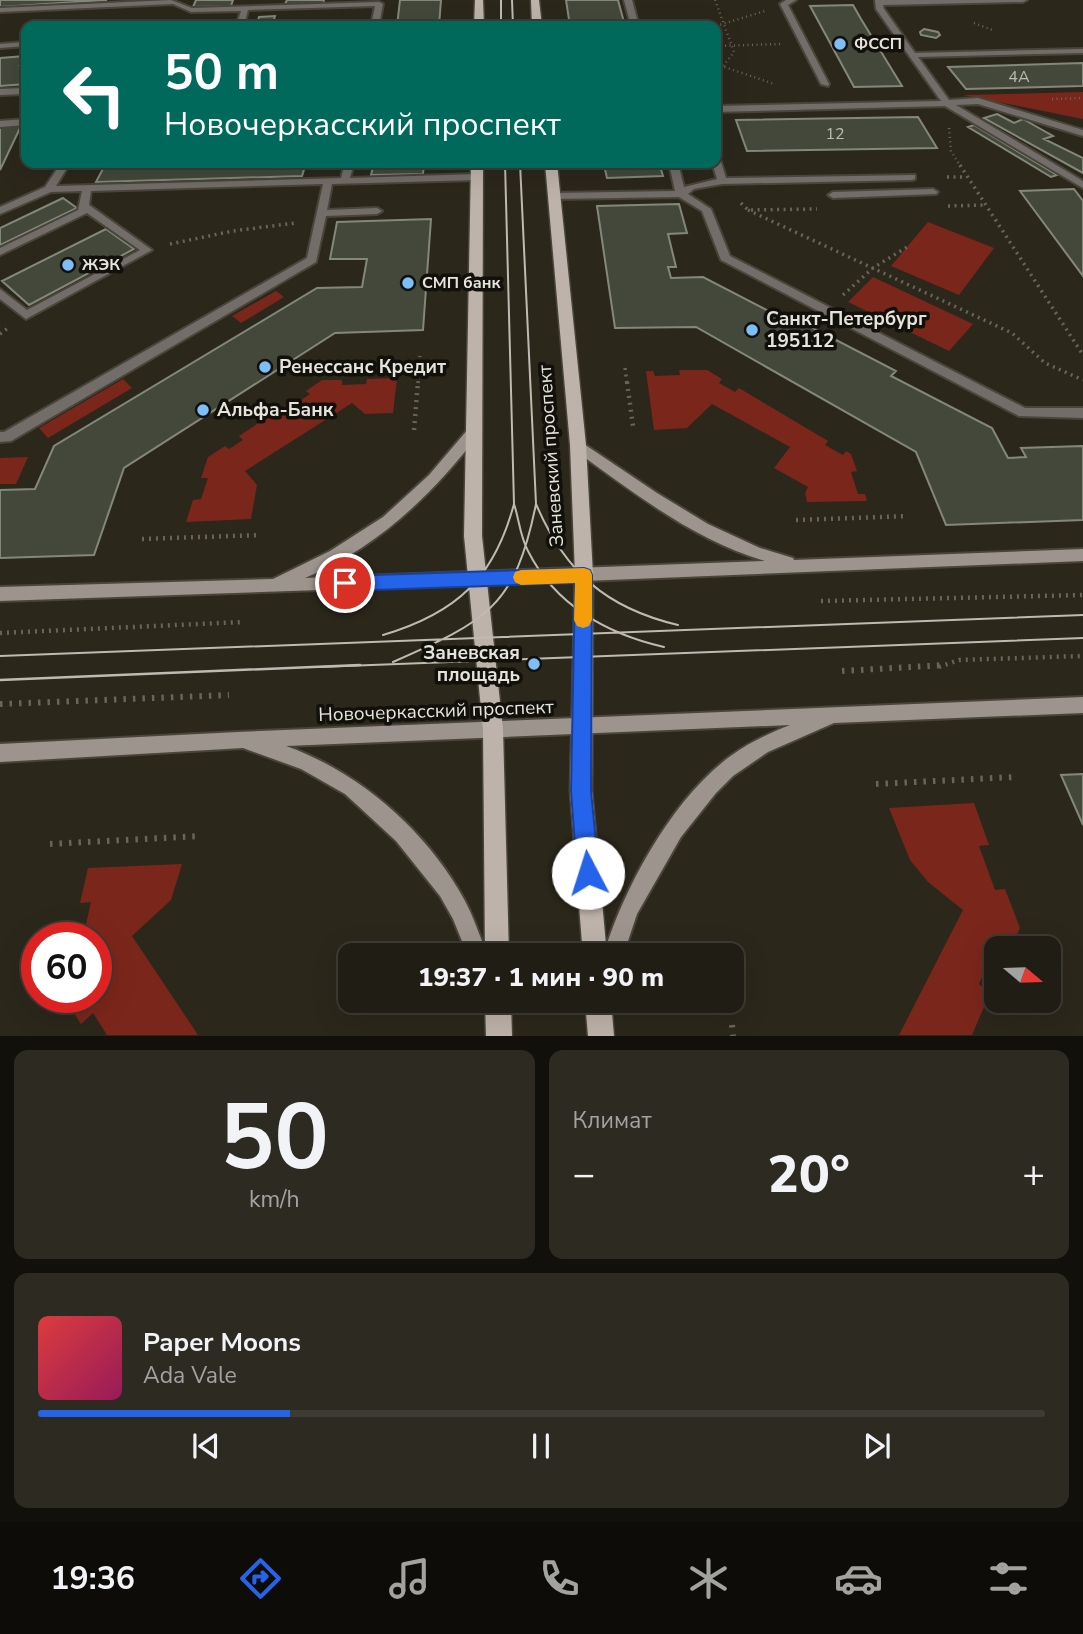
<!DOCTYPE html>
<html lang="ru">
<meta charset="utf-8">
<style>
:root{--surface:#201d14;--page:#2d2a22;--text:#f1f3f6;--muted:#a2a2a0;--line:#3d3b34;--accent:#2563eb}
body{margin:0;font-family:"Nunito Sans",sans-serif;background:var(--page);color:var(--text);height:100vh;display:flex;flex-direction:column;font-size:26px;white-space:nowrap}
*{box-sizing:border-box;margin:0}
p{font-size:23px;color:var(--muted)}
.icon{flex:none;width:38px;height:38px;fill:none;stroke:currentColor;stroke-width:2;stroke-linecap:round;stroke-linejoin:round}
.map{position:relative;height:1036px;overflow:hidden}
.details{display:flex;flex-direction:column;gap:14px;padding:14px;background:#12100b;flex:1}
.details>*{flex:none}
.top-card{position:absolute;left:21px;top:21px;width:700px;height:147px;border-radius:14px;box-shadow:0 7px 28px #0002,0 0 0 2px var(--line);background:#00695c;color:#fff;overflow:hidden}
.needle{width:46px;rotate:109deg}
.fabs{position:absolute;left:984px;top:936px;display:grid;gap:14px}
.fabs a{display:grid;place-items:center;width:77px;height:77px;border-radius:14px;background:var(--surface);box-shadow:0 7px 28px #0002,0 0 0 2px var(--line);font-size:35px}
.speed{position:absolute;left:21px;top:922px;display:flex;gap:14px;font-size:35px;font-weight:700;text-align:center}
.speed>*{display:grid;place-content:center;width:91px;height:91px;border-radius:50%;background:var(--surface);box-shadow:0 7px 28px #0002,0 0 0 2px var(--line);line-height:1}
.speed .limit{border:10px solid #d22;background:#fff;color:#111}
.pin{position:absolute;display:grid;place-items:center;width:60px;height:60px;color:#fff;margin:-30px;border:4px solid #fff;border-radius:50%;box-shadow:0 2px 7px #0007}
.me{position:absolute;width:77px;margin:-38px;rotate:355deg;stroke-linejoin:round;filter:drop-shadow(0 0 5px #0008)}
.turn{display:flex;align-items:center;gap:24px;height:147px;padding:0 28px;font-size:32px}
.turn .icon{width:91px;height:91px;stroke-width:2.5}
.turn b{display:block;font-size:49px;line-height:60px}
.big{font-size:52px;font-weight:800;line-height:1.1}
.details .tile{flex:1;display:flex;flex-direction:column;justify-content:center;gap:10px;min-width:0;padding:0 24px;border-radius:14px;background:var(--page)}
.details .dial{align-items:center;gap:0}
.dial b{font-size:91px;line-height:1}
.song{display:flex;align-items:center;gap:21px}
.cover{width:84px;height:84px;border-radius:10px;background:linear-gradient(135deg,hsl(0 70% 55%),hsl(330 70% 35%))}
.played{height:7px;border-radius:4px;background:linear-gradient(90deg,var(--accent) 25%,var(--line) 25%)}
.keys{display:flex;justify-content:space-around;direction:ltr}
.heat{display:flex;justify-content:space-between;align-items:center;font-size:38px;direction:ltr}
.details .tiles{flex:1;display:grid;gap:14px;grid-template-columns:1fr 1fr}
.tile:last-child{grid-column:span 2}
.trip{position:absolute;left:338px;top:943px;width:406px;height:70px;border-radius:14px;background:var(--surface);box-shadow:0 7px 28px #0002,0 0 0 2px var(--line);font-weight:800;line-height:70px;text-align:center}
.tab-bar{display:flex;height:112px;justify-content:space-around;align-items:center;background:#0d0c08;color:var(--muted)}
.tab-bar .icon{width:49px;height:49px}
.tab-bar .selected{color:var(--accent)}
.tab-bar b{font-size:32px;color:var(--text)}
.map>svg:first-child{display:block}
.green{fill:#7b261b}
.building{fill:#43483b;stroke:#83887a;stroke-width:2}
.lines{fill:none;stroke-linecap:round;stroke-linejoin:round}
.lane-casing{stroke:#49453a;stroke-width:4}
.secondary-casing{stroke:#49453a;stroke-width:4}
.primary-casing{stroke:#49453a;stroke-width:3}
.path-far3{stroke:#68655a;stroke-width:2.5;stroke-dasharray:1 3.5;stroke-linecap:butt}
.path-far2{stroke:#68655a;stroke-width:3.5;stroke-dasharray:2 4.5;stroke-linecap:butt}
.path-far1{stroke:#68655a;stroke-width:4.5;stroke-dasharray:2 5;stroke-linecap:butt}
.path{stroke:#68655a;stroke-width:6;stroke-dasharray:2.5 7;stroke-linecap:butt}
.lane{fill:#726d68;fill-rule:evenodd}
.secondary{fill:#9d948d;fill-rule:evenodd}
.primary{fill:#beb3aa;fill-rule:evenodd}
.tram-far1{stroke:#bebbb2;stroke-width:2}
.tram{stroke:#bebbb2;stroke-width:2.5}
.route{fill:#2563eb;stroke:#184099;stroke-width:2}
.slow{fill:#f59e0b}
.poi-dot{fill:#7dbef9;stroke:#12100b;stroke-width:2.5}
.labels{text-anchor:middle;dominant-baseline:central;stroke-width:7;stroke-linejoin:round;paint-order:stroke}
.far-poi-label{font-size:16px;font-weight:bold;fill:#e5e3db;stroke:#12100b;text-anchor:start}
.number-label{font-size:16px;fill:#bcbcb3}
.poi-label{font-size:19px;font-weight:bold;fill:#e5e3db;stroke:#12100b;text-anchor:start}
.street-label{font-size:19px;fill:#e5e3db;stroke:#12100b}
</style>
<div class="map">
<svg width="1083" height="1036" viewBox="0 0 1083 1036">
<rect width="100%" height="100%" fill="#2b271b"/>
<path class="green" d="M1083,92v27l-120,-24z
M928,222l66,26 -35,47 -68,-29z
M873,277l100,47 -24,27 -101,-49z
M276,291l8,6 -43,26 -9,-7z
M679,370h28l15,9 -3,4 16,9 4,-4 89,53 -3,4 18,10 3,-4 5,3 6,17 -6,1 7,22h7l2,7 -60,1 -2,-9 3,-6 -34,-19 16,-21 -78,-43 -25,24 -33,2 -8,-59h7l2,5 25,-1z
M397,378l-4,35 -28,1 -13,-11 -107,68 12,14 -6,34 -65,3 7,-22 8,-1 7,-21h-7l7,-21 17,-11 4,3 14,-9 -4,-4 51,-34 4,3 16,-11 -4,-3 16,-11h20v5l24,-1 1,-5z
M123,379l9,9 -84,50 -9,-10z
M28,457l-12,27h-16v-26z
M974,803l15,42 -10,1 16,44 10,-1 15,39 -9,20h-15v9l-4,-2 -13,29 11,9 -18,42h-73l64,-125 -35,-28 -18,-22 -21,-52z
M182,864l-11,36 -39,36 66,99h-91l-14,-22 -12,11 -17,-26h32v-60h-13l8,-36 -11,1 8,-35z"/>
<path class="building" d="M0,0h107l-107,7z
M196,0h37l-2,6 -38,1z
M287,0h37l-1,4h-38z
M400,0h41l-2,26h-42z
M566,0h52l7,26h-55z
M853,5l8,14 41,67 -48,1 -44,-81z
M275,16l-2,7 -16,1 2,-7z
M924,29l14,3 2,3 -4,3 -15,-3 -1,-3z
M26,56l-6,9h6v19l-26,2v-28z
M1083,63v23l-117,3 -18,-22z
M997,114l17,9 9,-4 30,17 -9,3 39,19v15l-99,-55z
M918,117l19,31 -190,3 -11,-31z
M974,125l83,50 -6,2 -83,-50z
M21,126l-21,44v-43z
M106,163h200l-4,13 -206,6z
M374,163h50l-1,11 -52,1z
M598,163h61l4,13 -56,2 -3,-13z
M1074,189l9,12v75l-63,-85z
M63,198l14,10 -77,37v-17z
M679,204l8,29 -19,1 8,33h-8l3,11 32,-1 79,41 4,-4 110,57 -5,5 101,52 16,30 18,-1 -5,-9 62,-2v74l-137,5 -30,-73 -220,-125 -81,1 -18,-122z
M431,219l-8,111 -88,3 -211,135 -30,87 -94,3v-68l35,-1 19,-43 263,-158 45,-1 5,-28h-37l7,-37z
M106,229l28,20 -105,56 -27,-24z
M1083,774v51l-22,-50z"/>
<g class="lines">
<defs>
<path id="lane" d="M171,0l21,8 187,-6 4,2 -4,22h-8l4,-20 -127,4 -4,16h-8l5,-15 -50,1 -18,-8 -173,8v-4z
M624,0h8l7,26h-8z
M786,0h10l-8,5 41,79 -1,2 -7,-2 -41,-80z
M875,0h152l-4,2 -140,3 1,4 31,44 168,-4v4l-165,4 31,43 29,-2 105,32v6l-105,-32 -22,1 127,76v7l-138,-82 -229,6v-6l225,-5 -65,-92z
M26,42v4l-26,2v-4z
M26,88v6l-26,1v-6z
M26,119v6l-26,2v-6z
M716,159l5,3 5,16 189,-3v4l-3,1 -190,4 -28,5 -6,5 23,15 19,47 295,152h58v10l-64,-2 -298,-156 -19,-49 -23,-14 -125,2 -5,-3 5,-3 121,-2 -6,-28h9l6,24 33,-8 -5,-16h4z
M61,163h9l-14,23 285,-8 4,-15h9l-4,15 127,-4 5,3 -5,3 -145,4 -5,26 50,-2 5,3 -5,3 -51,2 -10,46 -305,179 -11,1v-10h4l303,-174 16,-74 -232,7 -2,14 63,45 -126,69 -26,-20v-10l27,21 113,-60 -53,-37 -87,42v-7l78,-38 4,-19 -31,1 -51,22v-7l45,-20z
M933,189l5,3 -2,2 -103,4 -5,-3 5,-3z"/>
<path id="secondary" d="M474,426l6,5 -1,3c-46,60 -103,115 -174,144l460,-17c-72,-21 -132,-69 -192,-112l-2,-4 7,-5 79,53 51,31 52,24 33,10 1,2 289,-11v12l-499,20 -584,20v-14l273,-8 57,-28 53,-34 46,-42 40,-47z
M1083,697v16l-249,10 -66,29 -35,24 -17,17 -35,44 -44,77 -14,42h-20c21,-69 70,-159 129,-201 18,-13 38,-22 58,-30l-504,21c74,26 142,86 179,155 9,17 15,36 23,55h-20l-15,-37 -13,-23 -44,-55 -51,-47 -44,-25 -58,-21 -243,14v-18l238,-12z"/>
<path id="primary" d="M475,0h8l1,26h-10z
M531,0h8l3,26h-10z
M471,163h12l-1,373 21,193 6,227h-24l-2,-227 -19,-193z
M545,163h12l29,282 7,130 -1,216 15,165h-24l-13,-165 5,-216 -5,-130z
M485,1001h26l1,35h-26z
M585,1001h26l3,35h-26z"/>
</defs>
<use href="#lane" class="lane-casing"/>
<use href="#secondary" class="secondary-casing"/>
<use href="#primary" class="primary-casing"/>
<path class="path-far3" d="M715,0l19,52 -18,23
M974,23l21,8
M716,26l49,-15
M716,46l65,-2
M716,64l58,20
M1052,99l31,-1
M949,128l2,23 10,16"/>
<path class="path-far2" d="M960,165l123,190
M947,177h19
M741,203l7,7 69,-1
M948,206l38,-1
M748,210l264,123 33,30 38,17
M170,244l63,-13 62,-8
M843,295l30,-27 34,-21
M0,334l8,-6
M625,368l2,15
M418,383l2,-27"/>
<path class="path-far1" d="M627,382l6,44
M414,430l4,-48
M796,520l112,-4
M142,539l119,-4
M821,601l262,-6
M0,633l243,-11
M939,667l20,-7 124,-4"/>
<path class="path" d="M842,671l103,-6
M0,704l229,-9
M876,784l138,-7
M50,844l151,-8
M732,1025l1,11"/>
<use href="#lane" class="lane"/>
<use href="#secondary" class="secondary"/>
<use href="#primary" class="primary"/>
<path class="tram-far1" d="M501,0v26
M512,0l1,26
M505,163l9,341c5,15 6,32 14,47 27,54 79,83 136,96
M536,504c29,68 70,104 142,121
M383,635c74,-22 111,-57 131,-131
M0,656l1083,-41
M393,662c93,-41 122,-54 143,-158l-16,-341
M319,667l764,-29"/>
<path class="tram" d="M0,680l360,-15"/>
</g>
<path class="route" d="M584,568l6,2 2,5 -1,216 8,82 -3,8 -8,3 -8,-3 -3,-8 -6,-82 4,-208 -230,8 -6,-2 -3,-6 3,-5 6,-2z"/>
<path class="slow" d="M584,568l6,2 2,5v45l-3,6 -6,2 -6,-2 -3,-6 1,-37 -54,2 -6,-3 -2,-5 2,-5 6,-2z"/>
<g class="poi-dot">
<circle cx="840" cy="44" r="7"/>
<circle cx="68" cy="265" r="7"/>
<circle cx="408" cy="283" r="7"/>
<circle cx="752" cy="330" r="7"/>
<circle cx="265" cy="367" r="7"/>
<circle cx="203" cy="410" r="7"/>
<circle cx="534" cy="664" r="7"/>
</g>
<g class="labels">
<g class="far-poi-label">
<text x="854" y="44">ФССП</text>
<text x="82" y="265">ЖЭК</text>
<text x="422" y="283">СМП банк</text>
</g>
<g class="number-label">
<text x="1019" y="77">4А</text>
<text x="835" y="134">12</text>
</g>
<g class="poi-label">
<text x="766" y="319">Санкт-Петербург<tspan x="766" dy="22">195112</tspan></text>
<text x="279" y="367">Ренессанс Кредит</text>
<text x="217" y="410">Альфа-Банк</text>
<text x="520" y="653" text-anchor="end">Заневская<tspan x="520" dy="22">площадь</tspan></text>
</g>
<g class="street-label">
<text transform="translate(551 456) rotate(-94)">Заневский проспект</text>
<text transform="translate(436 711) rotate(-2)">Новочеркасский проспект</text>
</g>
</g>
</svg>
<div class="fabs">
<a><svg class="needle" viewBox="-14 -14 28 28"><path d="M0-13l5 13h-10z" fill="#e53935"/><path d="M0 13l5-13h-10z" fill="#a2a2a0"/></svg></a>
</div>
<div class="speed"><div class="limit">60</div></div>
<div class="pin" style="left:345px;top:583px;background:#d93025"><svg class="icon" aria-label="arrive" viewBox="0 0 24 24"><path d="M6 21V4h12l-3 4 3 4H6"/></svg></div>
<svg class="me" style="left:588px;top:873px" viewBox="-20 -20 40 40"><circle r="19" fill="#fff"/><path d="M0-13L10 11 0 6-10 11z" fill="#2563eb"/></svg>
<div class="trip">19:37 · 1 мин · 90 m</div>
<div class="top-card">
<div class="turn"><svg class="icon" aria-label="left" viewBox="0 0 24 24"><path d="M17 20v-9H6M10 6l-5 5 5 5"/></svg><div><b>50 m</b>Новочеркасский проспект</div></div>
</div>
</div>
<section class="details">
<div class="tiles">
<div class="tile dial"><b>50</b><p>km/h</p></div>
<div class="tile"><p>Климат</p>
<div class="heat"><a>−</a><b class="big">20°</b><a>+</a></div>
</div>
<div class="tile">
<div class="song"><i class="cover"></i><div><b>Paper Moons</b><p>Ada Vale</p></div></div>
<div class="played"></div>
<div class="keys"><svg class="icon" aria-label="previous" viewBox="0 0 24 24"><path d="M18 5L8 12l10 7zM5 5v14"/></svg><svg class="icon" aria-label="pause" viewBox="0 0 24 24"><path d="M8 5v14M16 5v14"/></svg><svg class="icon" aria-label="next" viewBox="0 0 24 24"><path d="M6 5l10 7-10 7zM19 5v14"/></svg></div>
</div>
</div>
</section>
<nav class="tab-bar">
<b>19:36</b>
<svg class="icon selected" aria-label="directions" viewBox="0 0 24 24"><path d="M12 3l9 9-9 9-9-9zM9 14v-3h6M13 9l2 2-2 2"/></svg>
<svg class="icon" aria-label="music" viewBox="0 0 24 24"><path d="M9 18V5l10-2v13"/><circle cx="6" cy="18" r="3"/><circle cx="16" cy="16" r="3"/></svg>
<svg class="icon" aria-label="phone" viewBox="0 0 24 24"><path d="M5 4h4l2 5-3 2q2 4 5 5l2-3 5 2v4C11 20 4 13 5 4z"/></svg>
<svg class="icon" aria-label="climate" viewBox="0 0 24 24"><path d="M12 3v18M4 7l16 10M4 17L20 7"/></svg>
<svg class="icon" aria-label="car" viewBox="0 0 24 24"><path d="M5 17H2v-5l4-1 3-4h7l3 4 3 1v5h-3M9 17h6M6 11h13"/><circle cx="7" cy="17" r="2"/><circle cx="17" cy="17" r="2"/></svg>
<svg class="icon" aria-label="filters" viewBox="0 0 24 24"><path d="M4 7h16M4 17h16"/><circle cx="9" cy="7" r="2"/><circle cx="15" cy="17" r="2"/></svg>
</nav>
